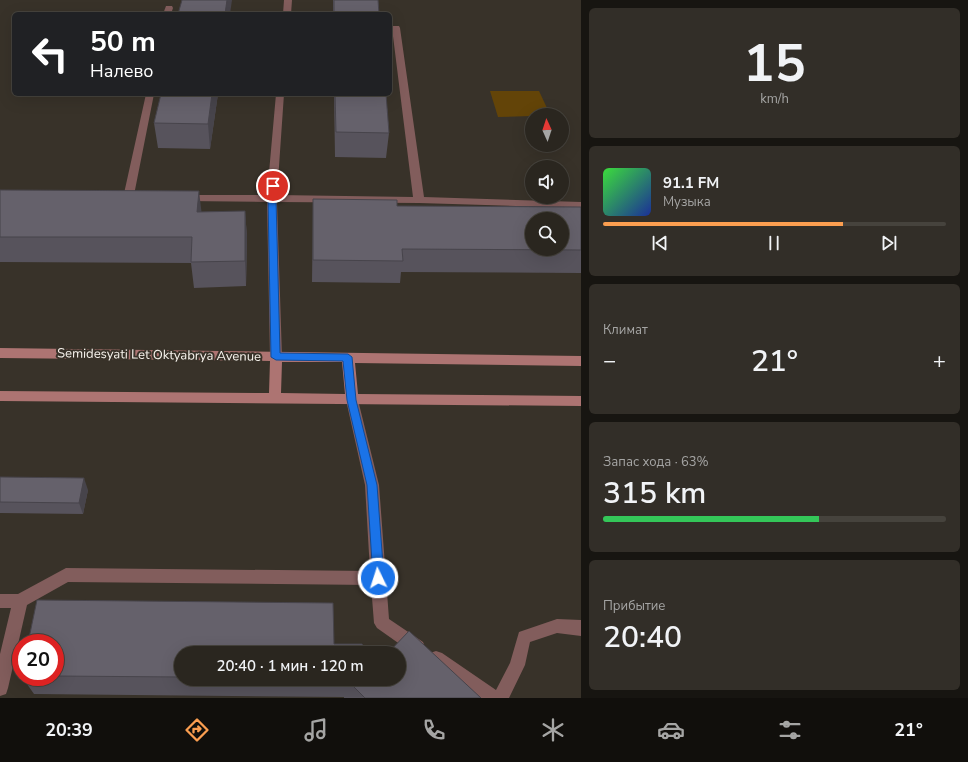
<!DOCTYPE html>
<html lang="ru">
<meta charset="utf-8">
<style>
:root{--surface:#2a261f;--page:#322e28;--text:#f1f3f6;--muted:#a5a5a4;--line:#46433d;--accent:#fb9e50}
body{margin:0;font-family:"Nunito Sans",sans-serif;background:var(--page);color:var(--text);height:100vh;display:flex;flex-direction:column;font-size:15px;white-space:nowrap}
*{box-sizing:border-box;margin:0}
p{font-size:13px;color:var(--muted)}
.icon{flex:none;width:22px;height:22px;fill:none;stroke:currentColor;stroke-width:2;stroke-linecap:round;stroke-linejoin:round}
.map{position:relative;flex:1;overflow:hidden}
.panel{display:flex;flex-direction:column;gap:8px;padding:8px;background:#171511;width:387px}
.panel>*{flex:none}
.hud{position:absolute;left:12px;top:12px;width:380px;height:84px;border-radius:6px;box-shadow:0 4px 16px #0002,0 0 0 1px var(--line);background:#202124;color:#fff;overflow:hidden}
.needle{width:26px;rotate:357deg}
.fabs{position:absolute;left:525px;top:108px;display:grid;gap:8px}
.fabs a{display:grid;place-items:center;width:44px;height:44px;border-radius:50%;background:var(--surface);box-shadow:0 4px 16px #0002,0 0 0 1px var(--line);font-size:20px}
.speed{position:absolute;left:12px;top:634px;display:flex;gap:8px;font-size:20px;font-weight:700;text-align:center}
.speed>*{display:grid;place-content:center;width:52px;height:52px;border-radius:50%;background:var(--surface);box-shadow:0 4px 16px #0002,0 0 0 1px var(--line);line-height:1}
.speed .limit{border:6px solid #d22;background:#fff;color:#111}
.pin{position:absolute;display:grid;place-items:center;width:34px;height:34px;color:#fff;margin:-17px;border:2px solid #fff;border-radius:50%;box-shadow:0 1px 4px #0007}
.me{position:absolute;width:44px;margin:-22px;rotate:356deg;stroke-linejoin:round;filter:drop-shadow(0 0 3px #0008)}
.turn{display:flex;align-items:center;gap:14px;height:84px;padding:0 12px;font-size:18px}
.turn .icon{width:52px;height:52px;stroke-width:2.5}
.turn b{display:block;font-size:28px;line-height:34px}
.big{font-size:30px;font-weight:600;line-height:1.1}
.panel .tile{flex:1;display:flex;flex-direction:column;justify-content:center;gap:6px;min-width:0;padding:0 14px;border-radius:6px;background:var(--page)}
.panel .dial{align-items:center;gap:0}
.dial b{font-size:52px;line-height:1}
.song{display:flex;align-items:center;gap:12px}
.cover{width:48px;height:48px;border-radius:6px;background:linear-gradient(135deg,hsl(120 70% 55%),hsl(230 70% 35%))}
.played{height:4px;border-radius:2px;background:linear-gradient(90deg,var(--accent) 70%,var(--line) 70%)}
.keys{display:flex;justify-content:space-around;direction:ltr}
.heat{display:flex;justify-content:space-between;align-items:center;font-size:22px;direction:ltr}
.charge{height:6px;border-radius:3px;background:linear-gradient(90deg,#34c759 63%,var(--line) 0)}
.trip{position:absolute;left:174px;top:646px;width:232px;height:40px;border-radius:20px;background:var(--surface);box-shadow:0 4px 16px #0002,0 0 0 1px var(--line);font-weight:600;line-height:40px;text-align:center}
.tabs{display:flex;height:64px;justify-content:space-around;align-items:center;background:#110f0c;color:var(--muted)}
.tabs .icon{width:28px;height:28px}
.tabs .current{color:var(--accent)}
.tabs b{font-size:18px;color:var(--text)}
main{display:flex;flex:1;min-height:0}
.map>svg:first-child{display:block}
.green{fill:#634408}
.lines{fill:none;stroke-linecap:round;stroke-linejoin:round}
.lane{fill:#825d5c;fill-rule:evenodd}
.secondary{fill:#ad7472;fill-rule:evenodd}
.wall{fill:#57535c}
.shaded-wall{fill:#47444b}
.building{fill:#65616b;stroke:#47444b;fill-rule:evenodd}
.route{fill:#1a73e8;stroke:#114b97}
.labels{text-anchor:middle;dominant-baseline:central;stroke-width:4;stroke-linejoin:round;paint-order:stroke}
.street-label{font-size:13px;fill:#f8f4ee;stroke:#383229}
</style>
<main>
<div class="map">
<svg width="581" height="698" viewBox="0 0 581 698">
<rect width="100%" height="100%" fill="#383229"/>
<path class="green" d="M490,91h49l8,17 -16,8 -33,1z"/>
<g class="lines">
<path class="lane" d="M284,0h8l-1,14h-8z
M166,6h6l1,2 -2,6h-8z
M393,26h6l1,2 24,169 157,5v6l-162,-5 -142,-1 5,155 -2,3 -4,2 -4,-2 -2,-3 -3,-155 -82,-1 -5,-3 5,-3h82l9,-101h8l-7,101 136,2 -21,-169z
M146,94h8l-20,101 6,1 1,2c-3,5 -15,5 -18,0z
M352,395l4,1 2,4 21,85 10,134 34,23 2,5 -2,5 -6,3 -6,-3 -34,-24 -3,-5 -3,-38 -303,-3 -41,23 -19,83 -2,6 -6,2v-42l11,-46h-11v-14h18l48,-26 304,3 -5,-86 -19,-85 2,-4z
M557,619l24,1v16l-24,-3 -27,9 -5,23 -16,33h-29l-50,-33 -2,-6 2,-6 6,-2 6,2 54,37 14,-27 9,-31z"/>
<path class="secondary" d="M0,348l581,8v10l-226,-3 3,31 223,2v10l-581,-5v-10l269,2 1,-32 -270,-3zM282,362h60l3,32 -64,-1z"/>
</g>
<path class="wall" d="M333,0h45l1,14h-46z
M161,94h57l-8,55 -52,-1 -4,-25z
M334,94h52l3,39 -3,25 -51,-1z
M0,190l202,22 43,-1 2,26 -1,49 -52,2 -3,-25 -191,-1z
M313,199l84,7 184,1v66l-180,-1 -1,11 -88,-1z
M0,477l88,13 -5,24 -83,-1z
M55,643l126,10v26h218l82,19h-137v-1l-310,-3 -12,-17h33z"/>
<path class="shaded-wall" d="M227,0h5l-2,14h-5z
M212,94h6l-8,55 -2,-25z
M199,191l3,25 -5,-4z
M245,211l2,26 -1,49 -1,-25z
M84,478l4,12 -5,24 -4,-11z"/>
<path class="building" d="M182,0h45l-2,14h-47z
M334,0h44l1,14h-45z
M161,94h51l-4,30 -54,-1z
M335,94h51l3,39 -53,-1z
M0,190l199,1 -2,21 48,-1v50l-54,1 1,-25h-192z
M313,199l84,1v6l184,1v43l-179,-1 1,12 -90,-1zM532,219h30v30h-30z
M0,477l84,1 -5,25 -79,-1z
M37,600l296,3 1,41h28l8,9h-189v24l-126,-1v-33h-27z
M409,631l72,67h-116l-19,-19h-5h58v-26h-11z"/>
<path class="route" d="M273,183l4,3 -1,13 4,154 68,1 4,3 4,43 21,85 7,93 -2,4 -4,2 -4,-2 -1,-4 -6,-93 -20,-85 -4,-39 -67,-1 -5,-3 -3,-158 1,-13z"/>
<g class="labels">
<g class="street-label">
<text transform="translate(159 355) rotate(1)">Semidesyati Let Oktyabrya Avenue</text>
</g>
</g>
</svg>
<div class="fabs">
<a><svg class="needle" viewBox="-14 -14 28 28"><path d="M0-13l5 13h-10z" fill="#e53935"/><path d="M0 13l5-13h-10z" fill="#a5a5a4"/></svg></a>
<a><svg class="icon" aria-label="sound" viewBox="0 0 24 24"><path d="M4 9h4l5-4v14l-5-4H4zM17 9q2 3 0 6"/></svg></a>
<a><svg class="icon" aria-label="search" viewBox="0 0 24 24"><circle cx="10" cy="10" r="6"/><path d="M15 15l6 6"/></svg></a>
</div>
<div class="speed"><div class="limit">20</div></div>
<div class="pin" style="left:273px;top:186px;background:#d93025"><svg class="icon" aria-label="arrive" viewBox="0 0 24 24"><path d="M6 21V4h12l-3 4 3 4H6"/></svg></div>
<svg class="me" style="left:378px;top:578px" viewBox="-20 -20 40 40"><circle r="17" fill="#1a73e8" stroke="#fff" stroke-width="3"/><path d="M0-11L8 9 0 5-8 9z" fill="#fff"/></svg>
<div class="trip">20:40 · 1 мин · 120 m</div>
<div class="hud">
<div class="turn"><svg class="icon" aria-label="left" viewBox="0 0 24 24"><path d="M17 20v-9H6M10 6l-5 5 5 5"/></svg><div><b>50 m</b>Налево</div></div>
</div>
</div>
<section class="panel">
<div class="tile dial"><b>15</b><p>km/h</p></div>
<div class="tile">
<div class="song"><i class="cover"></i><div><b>91.1 FM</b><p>Музыка</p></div></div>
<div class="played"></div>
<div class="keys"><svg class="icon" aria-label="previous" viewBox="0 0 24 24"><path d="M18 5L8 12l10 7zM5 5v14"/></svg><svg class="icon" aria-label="pause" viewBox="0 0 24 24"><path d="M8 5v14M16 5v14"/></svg><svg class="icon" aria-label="next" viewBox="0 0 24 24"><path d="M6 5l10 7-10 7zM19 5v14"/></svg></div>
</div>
<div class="tile"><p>Климат</p>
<div class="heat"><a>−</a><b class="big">21°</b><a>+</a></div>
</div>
<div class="tile"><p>Запас хода · 63%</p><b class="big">315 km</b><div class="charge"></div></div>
<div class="tile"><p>Прибытие</p><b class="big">20:40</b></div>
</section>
</main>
<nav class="tabs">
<b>20:39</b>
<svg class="icon current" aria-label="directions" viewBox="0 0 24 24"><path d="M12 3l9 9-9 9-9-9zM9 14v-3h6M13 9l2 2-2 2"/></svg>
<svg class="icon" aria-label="music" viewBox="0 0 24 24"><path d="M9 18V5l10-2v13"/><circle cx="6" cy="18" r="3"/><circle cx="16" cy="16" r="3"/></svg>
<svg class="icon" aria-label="phone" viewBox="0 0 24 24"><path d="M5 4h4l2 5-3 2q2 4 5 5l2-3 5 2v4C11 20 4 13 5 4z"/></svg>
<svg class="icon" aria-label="climate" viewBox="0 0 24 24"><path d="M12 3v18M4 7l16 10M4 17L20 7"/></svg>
<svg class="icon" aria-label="car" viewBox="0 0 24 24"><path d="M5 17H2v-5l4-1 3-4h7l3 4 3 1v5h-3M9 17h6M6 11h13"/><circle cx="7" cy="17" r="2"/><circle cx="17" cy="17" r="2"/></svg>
<svg class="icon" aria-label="filters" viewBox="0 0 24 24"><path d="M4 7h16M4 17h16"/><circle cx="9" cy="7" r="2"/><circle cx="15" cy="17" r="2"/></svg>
<b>21°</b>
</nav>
